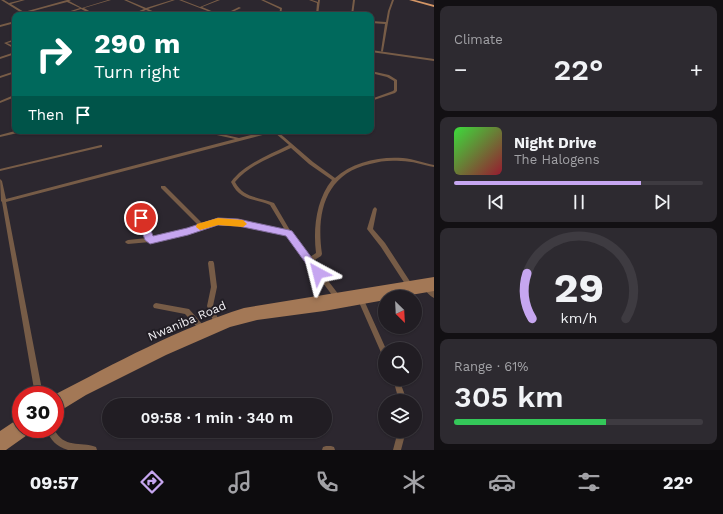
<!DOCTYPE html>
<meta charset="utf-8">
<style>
:root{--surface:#211d23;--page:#2d2a30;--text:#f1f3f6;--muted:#a2a2a6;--line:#3e3b41;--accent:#c6a6f0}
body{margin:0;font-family:"Work Sans",sans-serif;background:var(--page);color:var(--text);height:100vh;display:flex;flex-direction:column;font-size:15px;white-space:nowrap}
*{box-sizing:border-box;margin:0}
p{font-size:13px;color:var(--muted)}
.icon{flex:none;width:22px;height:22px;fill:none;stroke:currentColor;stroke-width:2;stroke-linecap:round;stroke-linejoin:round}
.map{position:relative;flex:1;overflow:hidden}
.details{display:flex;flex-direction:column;gap:6px;padding:6px;background:#121013;width:289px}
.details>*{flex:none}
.top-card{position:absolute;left:12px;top:12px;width:362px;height:122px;border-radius:8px;box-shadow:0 1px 3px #0004,0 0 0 1px var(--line);background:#00695c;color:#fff;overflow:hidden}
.needle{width:26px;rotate:156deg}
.tools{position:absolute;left:378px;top:290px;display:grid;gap:8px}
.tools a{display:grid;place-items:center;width:44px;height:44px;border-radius:50%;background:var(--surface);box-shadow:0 1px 3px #0004,0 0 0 1px var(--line);font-size:20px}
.speed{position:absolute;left:12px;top:386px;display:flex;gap:8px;font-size:20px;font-weight:700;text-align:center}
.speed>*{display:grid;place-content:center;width:52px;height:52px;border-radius:50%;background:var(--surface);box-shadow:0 1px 3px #0004,0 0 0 1px var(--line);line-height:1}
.speed .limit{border:6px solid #d22;background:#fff;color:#111}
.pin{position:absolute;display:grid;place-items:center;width:34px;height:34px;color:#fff;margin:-17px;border:2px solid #fff;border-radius:50%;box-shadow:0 1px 4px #0007}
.me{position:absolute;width:44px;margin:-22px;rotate:322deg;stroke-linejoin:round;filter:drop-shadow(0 0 3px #0008)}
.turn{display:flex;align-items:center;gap:14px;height:84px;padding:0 16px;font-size:18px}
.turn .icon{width:52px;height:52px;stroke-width:2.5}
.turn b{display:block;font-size:28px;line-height:34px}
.then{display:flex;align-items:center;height:38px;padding:0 16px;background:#0003;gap:8px;font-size:15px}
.big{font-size:30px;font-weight:600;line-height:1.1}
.details .tile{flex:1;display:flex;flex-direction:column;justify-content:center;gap:6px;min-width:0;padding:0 14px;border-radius:8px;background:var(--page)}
.details .dial{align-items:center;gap:0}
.dial svg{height:104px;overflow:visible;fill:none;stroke:var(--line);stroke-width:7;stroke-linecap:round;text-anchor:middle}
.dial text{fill:var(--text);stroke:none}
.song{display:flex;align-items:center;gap:12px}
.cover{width:48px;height:48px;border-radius:6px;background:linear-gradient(135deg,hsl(120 70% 55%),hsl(350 70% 35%))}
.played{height:4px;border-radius:2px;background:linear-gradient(90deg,var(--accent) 75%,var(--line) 75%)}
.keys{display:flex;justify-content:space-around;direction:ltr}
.heat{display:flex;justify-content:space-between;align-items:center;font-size:22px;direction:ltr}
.charge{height:6px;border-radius:3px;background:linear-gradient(90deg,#34c759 61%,var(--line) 0)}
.trip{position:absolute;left:102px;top:398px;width:230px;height:40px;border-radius:20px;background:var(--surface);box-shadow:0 1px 3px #0004,0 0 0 1px var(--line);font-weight:600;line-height:40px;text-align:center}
.dock{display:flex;height:64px;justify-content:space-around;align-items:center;background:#0d0c0e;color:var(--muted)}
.dock .icon{width:28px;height:28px}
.dock .active{color:var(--accent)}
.dock b{font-size:18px;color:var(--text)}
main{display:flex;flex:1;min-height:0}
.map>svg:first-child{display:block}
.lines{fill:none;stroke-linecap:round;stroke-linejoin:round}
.minor{fill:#775c47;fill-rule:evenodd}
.tertiary{fill:#775c47;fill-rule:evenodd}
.secondary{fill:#a37856;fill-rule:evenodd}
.trunk{fill:#d49666;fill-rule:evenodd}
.route{fill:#c6a6f0;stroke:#816c9c}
.slow{fill:#f59e0b}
.labels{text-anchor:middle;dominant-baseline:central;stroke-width:4;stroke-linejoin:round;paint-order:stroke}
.near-street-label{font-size:12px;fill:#f3f1f5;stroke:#221e25}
</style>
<main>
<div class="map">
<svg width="434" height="450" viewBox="0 0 434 450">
<rect width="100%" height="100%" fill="#2c272f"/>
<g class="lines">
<path class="minor" d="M1,0h3l5,3 12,-3h4l-14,4 13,8 43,-12h4l-2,1 13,7 26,-8h3l-27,8 12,7h-3l-12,-6 -19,6h-4l22,-7 -13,-6 -41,11 2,2h-3z
M124,0h3l19,8 26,-8h3l-27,9 13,6h-3l-12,-5 -13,5h-3l14,-6z
M179,0h3l18,7 17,-7h3l-18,7 19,8h-3z
M261,0h3l18,8 -1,7h-2l1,-6z
M309,0h3l6,2v-2h2l-2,15h-2l1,-12z
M353,0h2l-2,15h-2z
M392,0h2l-4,11 -7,40 -1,1 -1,-1 4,-27 -14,-1v-2l15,1 2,-11z
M239,7l2,1 -15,7h-3z
M15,21v2l-15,4v-2z
M15,39v2l-8,2 8,4v2l-11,-6z
M15,52v2l-15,5v-2z
M15,71v2l-15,5v-2z
M371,71l18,4 8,5v11l-2,2 -24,8v-2l22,-8 1,-1v-9l-7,-4 -16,-4z
M14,95h1v2l-15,6v-2z
M202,131h7l30,7 28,-7h10l36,31 22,16c17,-16 45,-22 68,-20 11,1 21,5 31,7v2c-11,-2 -22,-6 -33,-6 -11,-1 -21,0 -31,3 -45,10 -54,49 -48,90l-1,2 -8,5 26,34 1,2 -1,2 -2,1 -2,-1 -27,-36h-1v-2l-20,-26 -49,-10 -20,-2 -42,13 -26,6 -22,2 -2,-1 -1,-1 1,-1 2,-1 19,-2 -8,-20 2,-2 2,2 9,20 24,-6 22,-7 -37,-37v-2h4l38,38 15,-5 20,2 47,9 -15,-25c-17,-7 -30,-4 -39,-23 13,-18 38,-27 58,-37l-15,-13 -268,70 37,193h-8l-33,-193 -1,-1 -1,-22 2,2 4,18 229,-60 -32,-7zM291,148l18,16 23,16c-16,20 -19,49 -16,73l-6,4 -19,-25 -17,-29c-15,-6 -31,-5 -39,-21 14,-17 37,-25 56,-34z
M101,145h1v2l-102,24v-2z
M375,207l2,2 -4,20 12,14 26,40 1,2 -1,2 -2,1 -2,-1 -26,-40 -14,-18 6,-20z
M209,261h4l1,2 3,24 -4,19 6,15 -1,2 -2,1 -2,-1 -7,-17 4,-19 -3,-24z
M427,285l2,1 5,5v7c-4,-2 -8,-6 -10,-10l1,-2z
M361,297l2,1 23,51h-1v9l-2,-1 -25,-57 1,-2z
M156,303l33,6 14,16 1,2 -1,2 -2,1 -2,-1 -14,-15 -31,-6 -1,-2 1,-2z
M393,379h6l8,22h-8z
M46,429h8c10,20 26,12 42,18l1,3h-29c-12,-4 -17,-9 -22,-21z
M398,431h8l-5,19h-8z
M326,446h5l3,1 1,3h-13l1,-3z"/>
<path class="tertiary" d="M371,50l63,9v2l-63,-9z
M15,131h7v1l-22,5v-2z"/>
<path class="secondary" d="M434,277v14l-35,6h-14v3l-61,11 -67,9 -27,7 -64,28 -80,40 -31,19 -1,-19c62,-32 123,-66 190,-87z
M21,417v12h10l-1,4 -24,17h-6v-19z"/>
<path class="trunk" d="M409,0h6l19,5v2z"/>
</g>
<path class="route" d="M141,214l5,4 7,18 34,-8 31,-10 20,1 51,11 3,1 31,42 -5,5 -3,-2 -29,-40 -48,-10 -20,-1 -30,10 -38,9 -5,-4 -8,-22z"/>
<path class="slow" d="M218,218l25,2 4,4 -4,3 -25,-2 -18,5 -4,-3 1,-3z"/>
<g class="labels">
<g class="near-street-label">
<text transform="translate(187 321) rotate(-23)">Nwaniba Road</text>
</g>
</g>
</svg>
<div class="tools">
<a><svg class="needle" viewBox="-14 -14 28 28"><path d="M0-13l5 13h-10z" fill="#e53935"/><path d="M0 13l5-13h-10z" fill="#a2a2a6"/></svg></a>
<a><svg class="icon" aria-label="search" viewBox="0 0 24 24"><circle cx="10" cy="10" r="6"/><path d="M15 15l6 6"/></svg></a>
<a><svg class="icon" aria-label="layers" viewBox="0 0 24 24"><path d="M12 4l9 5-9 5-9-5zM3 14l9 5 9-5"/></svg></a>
</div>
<div class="speed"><div class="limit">30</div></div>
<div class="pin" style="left:141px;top:218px;background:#d93025"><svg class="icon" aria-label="arrive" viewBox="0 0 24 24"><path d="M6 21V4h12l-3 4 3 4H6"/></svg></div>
<svg class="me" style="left:318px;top:273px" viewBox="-20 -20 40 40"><path d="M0-17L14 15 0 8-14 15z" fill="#c6a6f0" stroke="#fff" stroke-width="4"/></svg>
<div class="trip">09:58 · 1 min · 340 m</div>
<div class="top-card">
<div class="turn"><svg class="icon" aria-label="right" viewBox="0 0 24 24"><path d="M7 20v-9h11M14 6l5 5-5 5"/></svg><div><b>290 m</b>Turn right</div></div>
<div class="then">Then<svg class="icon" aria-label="arrive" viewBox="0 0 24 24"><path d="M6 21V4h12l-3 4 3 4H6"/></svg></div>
</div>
</div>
<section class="details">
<div class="tile"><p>Climate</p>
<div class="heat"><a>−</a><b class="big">22°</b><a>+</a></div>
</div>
<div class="tile">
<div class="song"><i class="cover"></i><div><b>Night Drive</b><p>The Halogens</p></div></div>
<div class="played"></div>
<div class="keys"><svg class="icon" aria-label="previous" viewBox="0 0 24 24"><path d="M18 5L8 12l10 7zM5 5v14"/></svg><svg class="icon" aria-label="pause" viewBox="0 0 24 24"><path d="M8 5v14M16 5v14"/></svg><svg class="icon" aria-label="next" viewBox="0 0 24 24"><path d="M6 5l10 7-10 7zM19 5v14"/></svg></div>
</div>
<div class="tile dial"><svg viewBox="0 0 100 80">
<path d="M14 69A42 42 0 1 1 86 69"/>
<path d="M14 69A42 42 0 0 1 10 34" stroke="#c6a6f0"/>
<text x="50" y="56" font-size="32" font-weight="700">29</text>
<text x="50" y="72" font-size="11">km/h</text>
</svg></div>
<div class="tile"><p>Range · 61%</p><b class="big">305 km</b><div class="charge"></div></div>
</section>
</main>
<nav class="dock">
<b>09:57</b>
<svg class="icon active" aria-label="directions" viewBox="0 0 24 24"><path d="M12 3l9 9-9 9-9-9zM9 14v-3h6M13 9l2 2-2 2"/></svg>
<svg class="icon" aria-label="music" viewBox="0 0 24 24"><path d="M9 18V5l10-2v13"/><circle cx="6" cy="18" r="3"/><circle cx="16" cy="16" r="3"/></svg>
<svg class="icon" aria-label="phone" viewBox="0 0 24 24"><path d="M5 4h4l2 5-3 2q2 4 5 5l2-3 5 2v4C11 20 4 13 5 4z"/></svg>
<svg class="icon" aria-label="climate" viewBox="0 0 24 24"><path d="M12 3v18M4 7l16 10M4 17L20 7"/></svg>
<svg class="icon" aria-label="car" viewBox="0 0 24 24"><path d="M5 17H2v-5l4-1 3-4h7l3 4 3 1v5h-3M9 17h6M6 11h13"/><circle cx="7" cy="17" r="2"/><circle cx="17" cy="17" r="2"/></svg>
<svg class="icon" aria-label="filters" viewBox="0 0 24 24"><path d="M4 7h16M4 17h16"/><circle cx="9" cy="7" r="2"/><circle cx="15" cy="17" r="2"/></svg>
<b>22°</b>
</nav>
